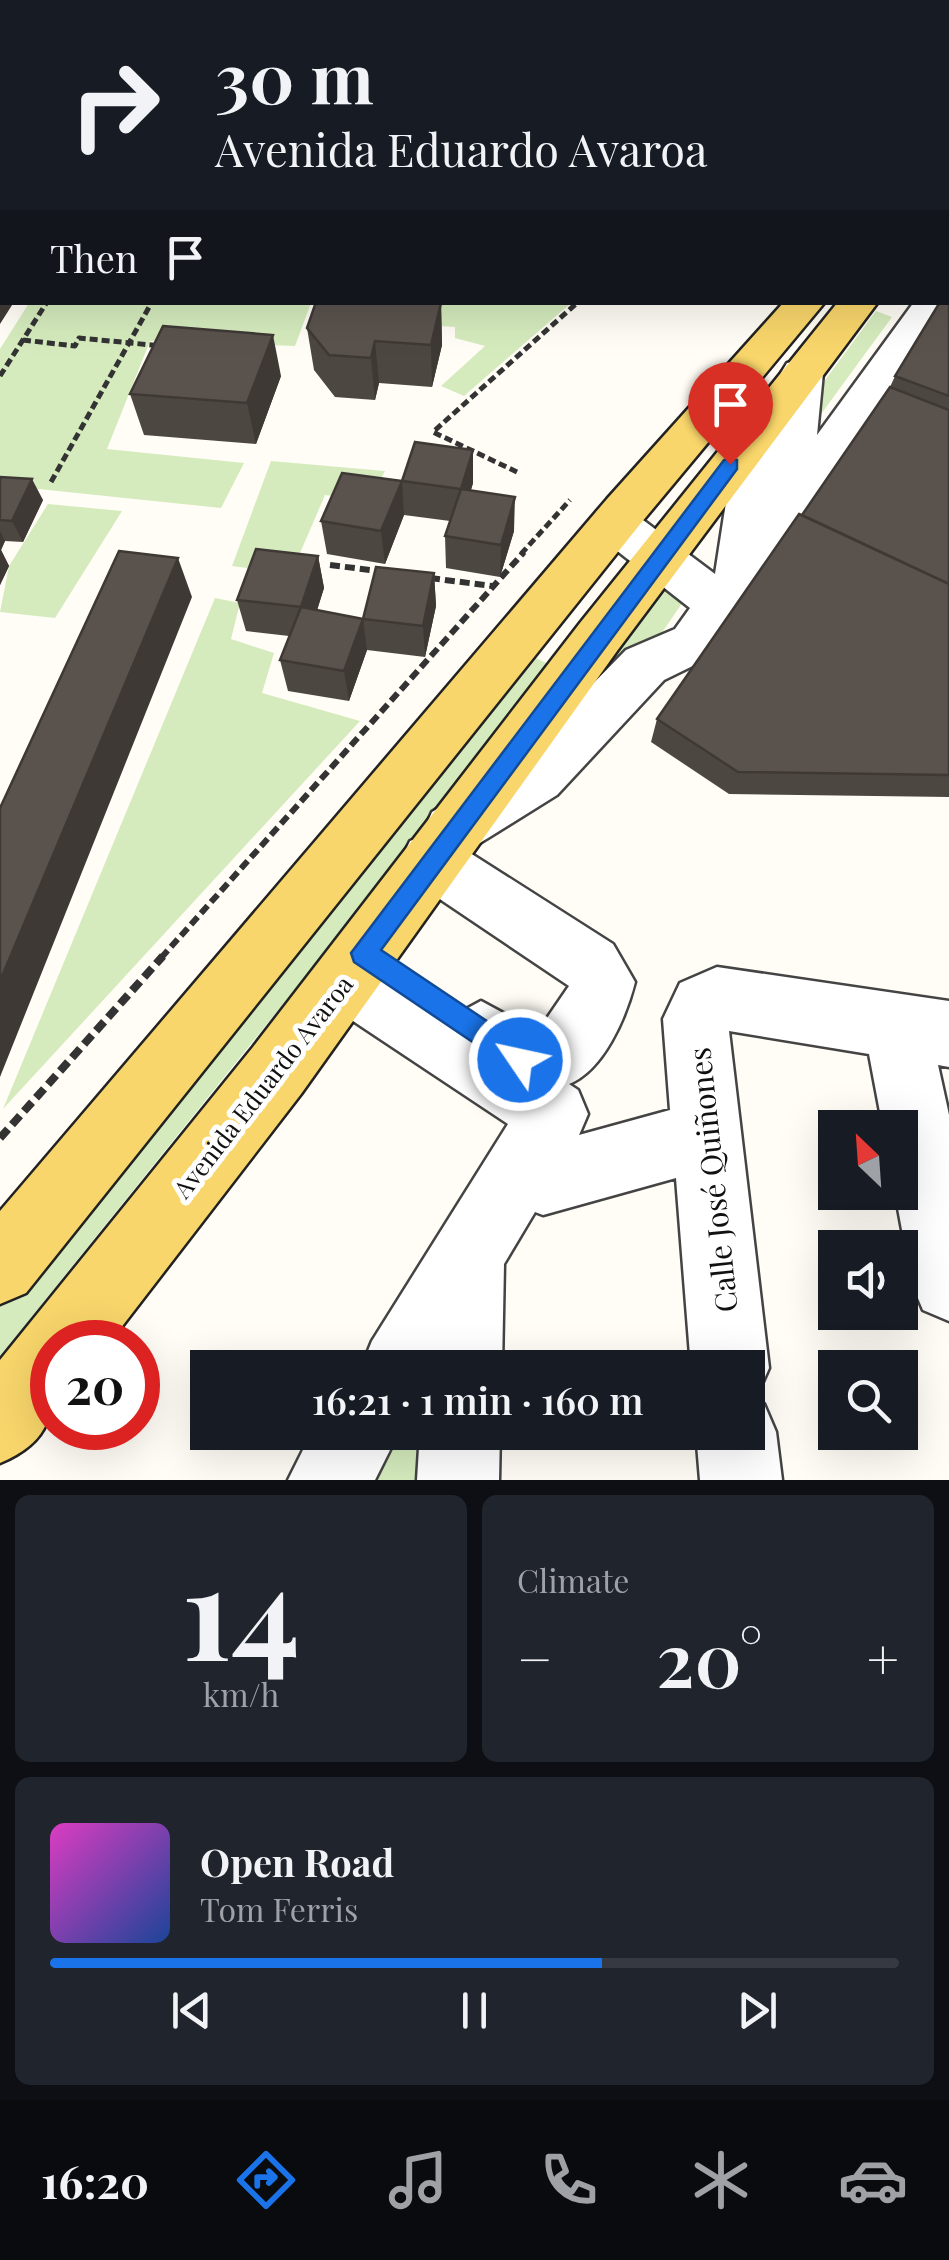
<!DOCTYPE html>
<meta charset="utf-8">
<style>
:root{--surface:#171b24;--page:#20242c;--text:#f1f3f6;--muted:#9ea1a6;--line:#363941;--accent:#1a73e8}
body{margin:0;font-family:"Playfair Display",serif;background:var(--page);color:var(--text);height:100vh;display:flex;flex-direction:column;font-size:38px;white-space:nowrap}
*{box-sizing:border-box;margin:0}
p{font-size:32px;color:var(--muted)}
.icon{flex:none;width:55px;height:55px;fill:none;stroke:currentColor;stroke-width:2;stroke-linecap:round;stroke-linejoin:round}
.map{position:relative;height:1480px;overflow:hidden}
.panel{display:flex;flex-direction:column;gap:15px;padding:15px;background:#0d0f14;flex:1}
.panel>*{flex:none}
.hud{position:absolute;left:0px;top:0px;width:950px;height:305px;box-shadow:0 10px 40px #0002;background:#171b24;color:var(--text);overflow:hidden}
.needle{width:65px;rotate:335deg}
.tools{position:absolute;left:818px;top:1110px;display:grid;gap:20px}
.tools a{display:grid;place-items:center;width:100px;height:100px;border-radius:0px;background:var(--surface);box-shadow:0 10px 40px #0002;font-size:50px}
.speed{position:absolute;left:30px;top:1320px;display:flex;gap:20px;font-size:50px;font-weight:700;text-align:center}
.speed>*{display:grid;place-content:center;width:130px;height:130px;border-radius:50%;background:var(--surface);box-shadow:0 10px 40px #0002;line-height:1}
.speed .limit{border:15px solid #d22;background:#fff;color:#111}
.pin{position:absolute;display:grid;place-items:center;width:85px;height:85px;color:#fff;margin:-102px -42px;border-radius:50% 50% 50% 0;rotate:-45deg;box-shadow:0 0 10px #0007}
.pin .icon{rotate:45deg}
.me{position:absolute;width:110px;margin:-55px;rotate:304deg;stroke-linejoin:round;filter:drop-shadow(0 0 8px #0008)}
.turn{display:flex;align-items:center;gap:35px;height:210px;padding:0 50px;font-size:45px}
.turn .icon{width:130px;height:130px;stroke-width:2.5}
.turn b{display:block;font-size:70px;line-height:85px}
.then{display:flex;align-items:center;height:95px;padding:0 50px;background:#0003;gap:20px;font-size:38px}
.big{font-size:75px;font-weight:600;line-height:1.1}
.panel .tile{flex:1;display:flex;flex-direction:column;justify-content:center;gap:15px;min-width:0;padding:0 35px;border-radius:15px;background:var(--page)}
.panel .dial{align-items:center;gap:0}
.dial b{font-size:130px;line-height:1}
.song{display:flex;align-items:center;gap:30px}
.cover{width:120px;height:120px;border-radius:15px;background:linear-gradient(135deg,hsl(310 70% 55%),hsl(220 70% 35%))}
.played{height:10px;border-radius:5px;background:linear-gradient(90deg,var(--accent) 65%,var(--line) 65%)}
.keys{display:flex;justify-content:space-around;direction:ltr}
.heat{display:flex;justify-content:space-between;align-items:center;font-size:55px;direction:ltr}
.panel .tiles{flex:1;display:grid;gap:15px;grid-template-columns:1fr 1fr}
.tile:last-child{grid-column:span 2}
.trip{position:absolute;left:190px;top:1350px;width:575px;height:100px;border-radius:0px;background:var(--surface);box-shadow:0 10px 40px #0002;font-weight:600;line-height:100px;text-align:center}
.tab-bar{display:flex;height:160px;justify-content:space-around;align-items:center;background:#090b0e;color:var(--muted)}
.tab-bar .icon{width:70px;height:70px}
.tab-bar .on{color:var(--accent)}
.tab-bar b{font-size:45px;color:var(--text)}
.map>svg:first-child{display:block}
.green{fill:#d5ebbd}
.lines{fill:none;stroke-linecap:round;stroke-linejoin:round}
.minor-casing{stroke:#444;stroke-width:5}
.major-casing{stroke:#222;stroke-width:5}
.path-far3{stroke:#333;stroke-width:4;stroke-dasharray:6 2.5;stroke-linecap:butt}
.path-far2{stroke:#333;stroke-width:5;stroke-dasharray:8 4;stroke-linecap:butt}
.path-far1{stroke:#333;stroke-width:6;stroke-dasharray:10 5;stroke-linecap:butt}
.path{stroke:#333;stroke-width:8;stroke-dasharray:12 6;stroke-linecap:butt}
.minor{fill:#fff;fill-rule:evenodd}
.major{fill:#f9d66b;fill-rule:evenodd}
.wall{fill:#4d4742}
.shaded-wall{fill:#3f3936}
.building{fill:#5a524d;stroke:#3f3936;stroke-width:2.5}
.route{fill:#1a73e8;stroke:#114b97;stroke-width:2.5}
.labels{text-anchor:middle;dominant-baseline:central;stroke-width:10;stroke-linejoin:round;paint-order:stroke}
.street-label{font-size:25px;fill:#111;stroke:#fff}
.near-street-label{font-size:30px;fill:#111;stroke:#fff}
</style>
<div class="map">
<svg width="949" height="1480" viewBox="0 0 949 1480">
<rect width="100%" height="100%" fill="#fffdf5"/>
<path class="green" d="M29,303h282l-16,43 -145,-5 -43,108 137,14 -23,45 -221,-23v-136z
M417,303h154l-107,93 -23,-10 44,-40 -30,-8v-11l-47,-3z
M876,311l16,6 -87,119 9,-41z
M271,461l114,10 -15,30 -45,-6 -34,79 -59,-8z
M48,504l74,7 -67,107 -55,-6 9,-46z
M664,578l23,18 -26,38 -20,13 -112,124z
M215,598l25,5 -9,36 43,14 -12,40 98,28 -357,388z
M536,658l18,9 -554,689v-58z
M367,1433h77l-3,47h-102z"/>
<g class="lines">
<defs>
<path id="minor" d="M948,109h1v21h-1z
M949,294v16l-198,290 10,16 -7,14 -18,6 -8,-3 -17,24 -47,23 -107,115 -90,56 146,93 22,38c-9,35 -31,88 -66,102l9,6 10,24 -9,21 91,-25 -7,-91 17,-36 37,-16 232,34v66l-11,-2 11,50v206l-26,-11 -11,-26 -17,-92h5v-64h-17l-14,-74 -140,-23 40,337 -12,27 -7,3 14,6 12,28 6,48h-82l-4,-48h52v-64h-57l-15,-190 -133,37 -8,-3 -31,52 -2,104h-141l11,-27 136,-217 -185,-123 -10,-22 10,-22 22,-9 22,9 90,57 24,-13 50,27 12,-4 26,-38 -159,-107 -9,-19 9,-19 16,-6 -2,-5 8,-18 85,-51 109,-111 49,-21 15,-21 -93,-73 -7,-12 7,-12 17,-5 17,5 84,63 12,-78 45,-58 9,-65 6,-10 15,-3 15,3 6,10 -6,62 97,-133h34z
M312,1432h87l-24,48h-87z
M420,1432h80l-1,48h-82z"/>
<path id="major" d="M949,176v23l-1,1v-23z
M784,302h41l-184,221 -615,770 -26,11v-93l607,-712z
M838,302h40l-261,349 -316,443 -191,248h-58c0,59 10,95 -52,121v-103l253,-313 327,-424z"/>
</defs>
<use href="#minor" class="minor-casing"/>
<use href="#major" class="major-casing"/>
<path class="path-far3" d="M847,0l44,2"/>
<path class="path-far2" d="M23,340l52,6 4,-8 83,8
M0,376l47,-74
M517,472l-84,-40 145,-130
M51,482l101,-180
M521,554l49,-54"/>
<path class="path-far1" d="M330,565l48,6
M430,578l62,8
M161,958l363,-406"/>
<path class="path" d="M0,1138l163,-182"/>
<use href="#minor" class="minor"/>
<use href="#major" class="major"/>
</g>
<path class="wall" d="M638,0h39v2h-39z
M0,13h2v74h-2z
M949,288v509l-220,-3 -78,-52 6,-23 145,-204 88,-128 5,-11z
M441,303l1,42 -10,42 -53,-4 -4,17 -40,-3 -21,-27 -7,-42z
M281,376l-25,68 -112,-9 -14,-41z
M473,450v33l-2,7 43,41 -14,46 -54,-9 -1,-32 5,-15 -46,-6 -19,49 -58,-10 -6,-33 81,-40z
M0,477l43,23 -20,42 -18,-1 -4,9 8,16 -9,19z
M318,556l6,32 -7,22 46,9 71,-46 2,33 -11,51 -58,-7 -18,51 -61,-10 -8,-31 9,-24 -43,-5 -9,-31z"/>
<path class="shaded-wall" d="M2,275v27h12l-14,22v-45z
M441,303l1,42 -10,42 -1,-42z
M273,335l8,41 -25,68 -9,-41z
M375,341l4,42 -4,17 -4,-42z
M473,450v33l-12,39v-33z
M32,479l11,21 -20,42 -11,-21z
M402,481l2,34 -19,49 -4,-33z
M515,497l-1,34 -14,46 1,-32z
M0,531l5,10 -4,9 8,16 -9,19z
M318,556l6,32 -16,51 -7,-32z
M178,558l14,39 -192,480v-96z
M434,573l2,33 -11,51 -2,-31z
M363,619l4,31 -18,51 -5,-30z"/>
<path class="building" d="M54,0h53l-3,2h-53z
M212,0h96l-1,2h-96z
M824,0h32v2h12h-31v-1z
M871,0h32v2h-32z
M0,13h2v48h-2z
M2,205v70l-2,4v-71z
M949,288v108l-54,-20 45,-74h8z
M316,302h115l10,1 -10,42 -56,-4 -4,17 -42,-3 -22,-27z
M163,326l110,9 -26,68 -117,-9z
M890,387l59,23v174l-147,-69z
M415,442l58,8 -12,39 54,8 -14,48 -56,-9 16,-47 -59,-8z
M342,473l60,8 -21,50 -60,-10z
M0,477l32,2 -20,42 -12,-1z
M799,514l150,70v191l-211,-3 -81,-53z
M256,549l62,7 -17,51 -64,-7z
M119,551l59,7 -178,423v-173z
M376,567l58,6 -11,53 -60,-7z
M301,607l62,12 -19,52 -64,-11z"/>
<path class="route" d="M730,458l7,2v9l-356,481 149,100 4,10 -4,10 -10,4 -166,-112 -3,-9 373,-493z"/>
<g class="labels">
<g class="street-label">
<text transform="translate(262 1086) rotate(-52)">Avenida Eduardo Avaroa</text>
</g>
<g class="near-street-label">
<text transform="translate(712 1180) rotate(-96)">Calle José Quiñones</text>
</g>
</g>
</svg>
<div class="tools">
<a><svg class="needle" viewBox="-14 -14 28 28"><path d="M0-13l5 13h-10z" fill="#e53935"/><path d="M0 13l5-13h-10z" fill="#9ea1a6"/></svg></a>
<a><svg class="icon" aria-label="sound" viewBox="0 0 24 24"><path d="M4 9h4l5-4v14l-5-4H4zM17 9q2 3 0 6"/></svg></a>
<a><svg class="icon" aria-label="search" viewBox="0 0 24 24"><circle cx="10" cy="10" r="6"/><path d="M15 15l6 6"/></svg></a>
</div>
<div class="speed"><div class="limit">20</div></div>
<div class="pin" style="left:730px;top:464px;background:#d93025"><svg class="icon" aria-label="arrive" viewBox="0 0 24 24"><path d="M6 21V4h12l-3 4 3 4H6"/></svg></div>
<svg class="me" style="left:520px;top:1060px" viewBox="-20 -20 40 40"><circle r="17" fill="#1a73e8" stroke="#fff" stroke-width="3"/><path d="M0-11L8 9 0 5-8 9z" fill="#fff"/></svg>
<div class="trip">16:21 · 1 min · 160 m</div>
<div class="hud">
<div class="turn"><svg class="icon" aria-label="right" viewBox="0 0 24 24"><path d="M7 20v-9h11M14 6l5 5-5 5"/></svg><div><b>30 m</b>Avenida Eduardo Avaroa</div></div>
<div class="then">Then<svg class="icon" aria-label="arrive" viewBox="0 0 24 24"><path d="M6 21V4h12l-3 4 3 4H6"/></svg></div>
</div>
</div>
<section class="panel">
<div class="tiles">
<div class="tile dial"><b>14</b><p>km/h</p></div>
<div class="tile"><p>Climate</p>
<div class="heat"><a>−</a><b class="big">20°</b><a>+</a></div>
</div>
<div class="tile">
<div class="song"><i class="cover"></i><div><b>Open Road</b><p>Tom Ferris</p></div></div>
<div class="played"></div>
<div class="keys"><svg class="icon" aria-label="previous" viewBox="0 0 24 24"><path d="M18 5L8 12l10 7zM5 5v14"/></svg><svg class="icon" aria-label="pause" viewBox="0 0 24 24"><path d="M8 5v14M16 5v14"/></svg><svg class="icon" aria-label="next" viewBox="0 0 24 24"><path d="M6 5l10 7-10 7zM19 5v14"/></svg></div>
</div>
</div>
</section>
<nav class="tab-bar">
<b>16:20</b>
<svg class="icon on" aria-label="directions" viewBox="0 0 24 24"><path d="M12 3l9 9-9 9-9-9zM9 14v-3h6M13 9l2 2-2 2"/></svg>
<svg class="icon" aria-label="music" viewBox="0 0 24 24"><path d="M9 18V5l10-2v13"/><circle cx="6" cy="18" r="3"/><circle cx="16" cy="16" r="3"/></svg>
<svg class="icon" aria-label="phone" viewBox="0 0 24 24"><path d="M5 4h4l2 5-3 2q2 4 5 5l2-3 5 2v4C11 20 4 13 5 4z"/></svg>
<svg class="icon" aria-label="climate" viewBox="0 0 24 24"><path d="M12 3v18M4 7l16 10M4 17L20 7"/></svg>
<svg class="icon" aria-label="car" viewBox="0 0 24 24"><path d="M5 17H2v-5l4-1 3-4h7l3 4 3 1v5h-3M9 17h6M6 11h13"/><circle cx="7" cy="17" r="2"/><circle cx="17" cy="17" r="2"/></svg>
</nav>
